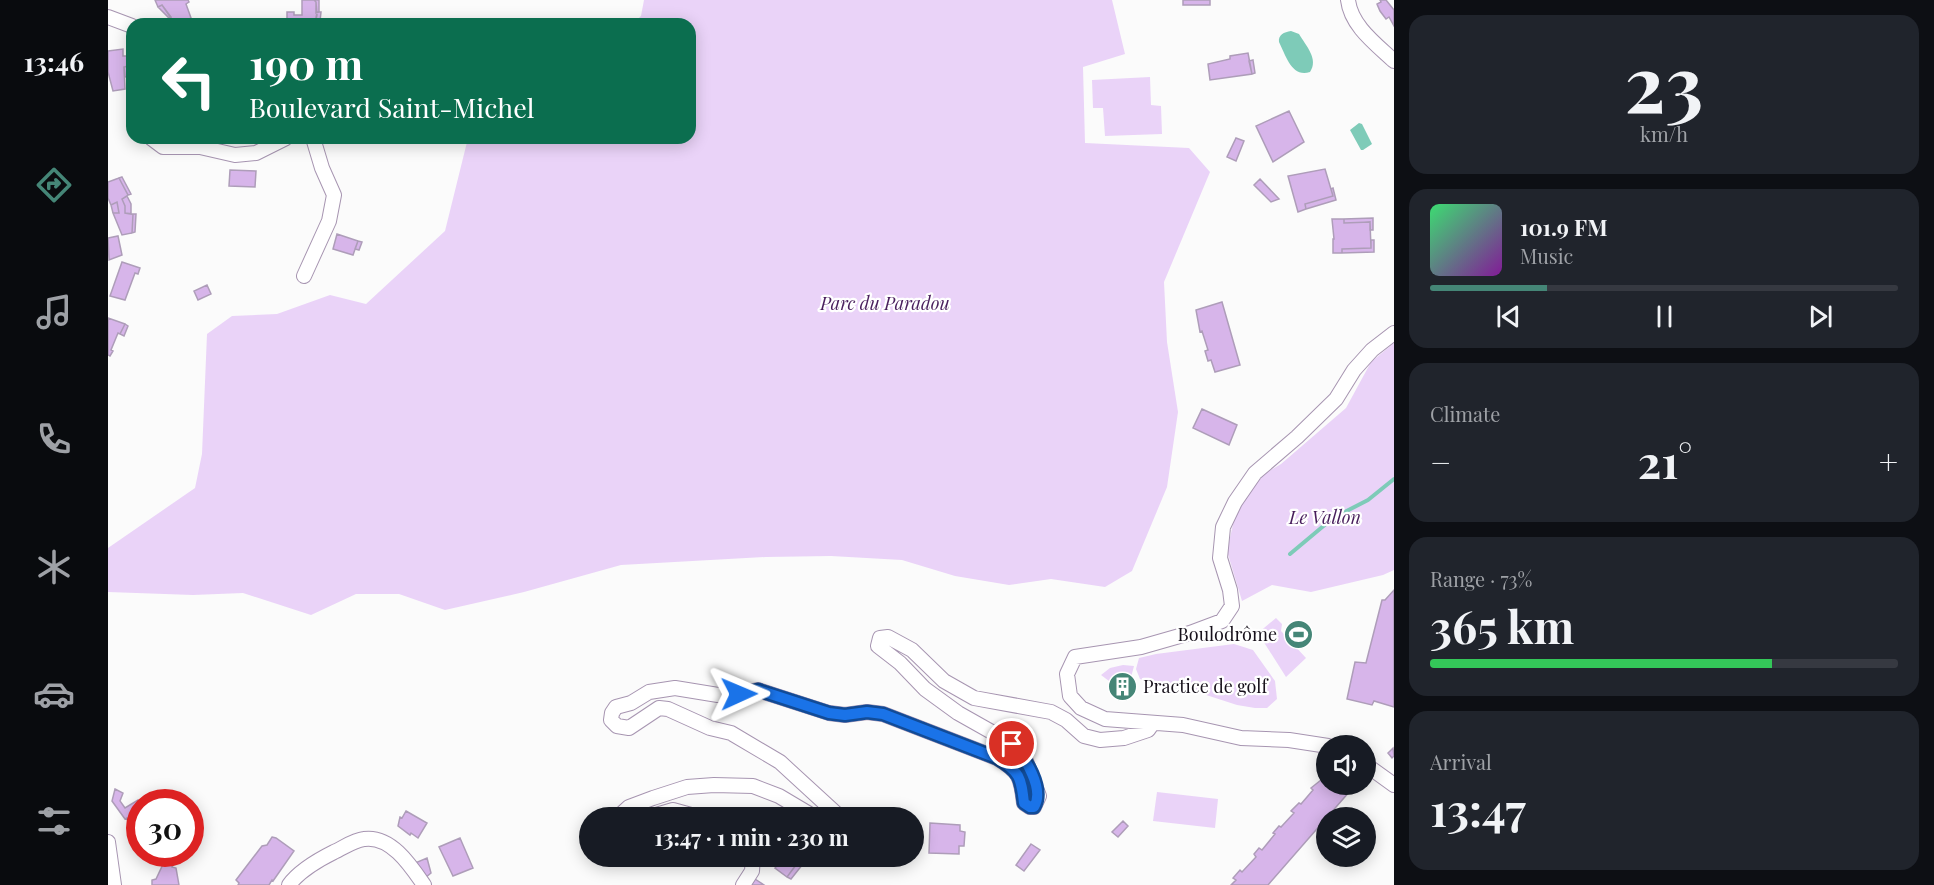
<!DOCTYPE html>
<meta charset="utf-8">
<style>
:root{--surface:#171b24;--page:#20242c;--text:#f1f3f6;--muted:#9ea1a6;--line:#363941;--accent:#458677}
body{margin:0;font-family:"Playfair Display",serif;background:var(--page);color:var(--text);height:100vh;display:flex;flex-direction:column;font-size:22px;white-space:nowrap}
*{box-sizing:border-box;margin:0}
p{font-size:20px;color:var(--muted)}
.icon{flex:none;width:33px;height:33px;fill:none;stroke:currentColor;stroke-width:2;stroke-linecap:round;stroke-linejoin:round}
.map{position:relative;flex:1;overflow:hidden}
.panel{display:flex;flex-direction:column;gap:15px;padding:15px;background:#0d0f14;width:540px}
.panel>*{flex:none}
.banner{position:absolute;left:18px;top:18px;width:570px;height:126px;border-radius:18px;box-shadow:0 3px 15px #0003;background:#0b6e4f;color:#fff;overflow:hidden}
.buttons{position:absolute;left:1208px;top:735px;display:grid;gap:12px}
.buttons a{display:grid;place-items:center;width:60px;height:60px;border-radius:50%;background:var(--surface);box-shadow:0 3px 15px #0003;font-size:30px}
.speed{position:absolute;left:18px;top:789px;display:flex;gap:12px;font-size:30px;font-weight:700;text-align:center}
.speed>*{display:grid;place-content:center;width:78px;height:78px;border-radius:50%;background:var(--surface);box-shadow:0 3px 15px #0003;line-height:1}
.speed .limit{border:9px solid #d22;background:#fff;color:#111}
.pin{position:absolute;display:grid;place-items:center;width:51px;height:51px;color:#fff;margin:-26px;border:3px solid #fff;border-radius:50%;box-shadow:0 2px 6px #0007}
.me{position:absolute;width:66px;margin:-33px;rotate:89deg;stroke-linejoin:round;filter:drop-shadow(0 0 4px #0008)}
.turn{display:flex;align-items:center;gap:21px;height:126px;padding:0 24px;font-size:27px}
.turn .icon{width:78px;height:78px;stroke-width:2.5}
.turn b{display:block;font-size:42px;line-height:51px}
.big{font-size:45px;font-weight:700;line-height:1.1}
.panel .widget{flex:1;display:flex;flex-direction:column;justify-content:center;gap:9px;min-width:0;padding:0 21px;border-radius:18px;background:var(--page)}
.panel .dial{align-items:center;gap:0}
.dial b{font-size:78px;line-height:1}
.song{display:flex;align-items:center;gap:18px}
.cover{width:72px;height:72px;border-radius:9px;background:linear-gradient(135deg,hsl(140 70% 55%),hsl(290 70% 35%))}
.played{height:6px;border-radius:3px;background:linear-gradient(90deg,var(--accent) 25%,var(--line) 25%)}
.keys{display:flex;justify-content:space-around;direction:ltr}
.heat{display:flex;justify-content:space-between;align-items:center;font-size:33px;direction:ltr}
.charge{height:9px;border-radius:4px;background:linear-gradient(90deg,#34c759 73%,var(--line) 0)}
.trip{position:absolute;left:471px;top:807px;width:345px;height:60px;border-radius:30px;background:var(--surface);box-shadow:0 3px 15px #0003;font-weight:700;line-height:60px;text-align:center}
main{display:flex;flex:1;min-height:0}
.tabs{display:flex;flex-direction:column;width:108px;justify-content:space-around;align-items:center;background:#090b0e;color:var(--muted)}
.tabs .icon{width:42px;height:42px}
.tabs .selected{color:var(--accent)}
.tabs b{font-size:27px;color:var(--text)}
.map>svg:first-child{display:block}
.green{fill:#ead3f8}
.water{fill:#7ecbb8}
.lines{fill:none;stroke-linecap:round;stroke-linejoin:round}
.stream{stroke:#7ecbb8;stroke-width:4}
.building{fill:#d7b5ea;stroke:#ae9db9;stroke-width:1.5}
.minor-casing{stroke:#a795b1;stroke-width:16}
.minor{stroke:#fff;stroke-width:14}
.route-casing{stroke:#114b97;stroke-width:15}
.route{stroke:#1a73e8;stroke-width:10}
.labels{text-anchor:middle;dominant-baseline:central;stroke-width:4.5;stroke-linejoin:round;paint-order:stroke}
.park-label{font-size:18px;font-style:italic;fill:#481e5c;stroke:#fff}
.poi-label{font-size:18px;fill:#17111b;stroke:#fff;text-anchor:end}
</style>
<main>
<nav class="tabs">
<b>13:46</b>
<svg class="icon selected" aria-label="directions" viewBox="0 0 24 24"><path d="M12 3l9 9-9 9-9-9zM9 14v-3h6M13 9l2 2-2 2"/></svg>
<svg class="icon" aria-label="music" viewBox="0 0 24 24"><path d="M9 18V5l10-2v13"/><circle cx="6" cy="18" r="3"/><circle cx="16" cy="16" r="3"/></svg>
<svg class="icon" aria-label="phone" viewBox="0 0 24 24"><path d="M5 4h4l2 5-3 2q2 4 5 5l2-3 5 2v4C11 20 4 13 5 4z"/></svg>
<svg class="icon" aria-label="climate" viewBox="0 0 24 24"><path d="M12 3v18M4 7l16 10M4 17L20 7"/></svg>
<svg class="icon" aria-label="car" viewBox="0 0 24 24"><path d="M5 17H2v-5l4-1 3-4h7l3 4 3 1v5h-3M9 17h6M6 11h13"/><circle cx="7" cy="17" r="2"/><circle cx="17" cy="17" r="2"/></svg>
<svg class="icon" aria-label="filters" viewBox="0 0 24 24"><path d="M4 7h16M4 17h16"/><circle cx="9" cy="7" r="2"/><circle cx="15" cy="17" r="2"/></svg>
</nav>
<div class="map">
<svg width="1286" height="885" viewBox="0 0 1286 885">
<rect width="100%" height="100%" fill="#fbfbfb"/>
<path class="green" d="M536,0h468l13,54 -42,13 2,76 104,5 21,24 -46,110 3,60 11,70 -11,75 -35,84 -27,16 -54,-8 -42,6 -54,-9 -53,-16 -71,-4 -65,1 -145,8 -97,27 -79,18 -46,-16h-43l-45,21 -68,-22 -50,2 -85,-3v-44l87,-60 7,-34 5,-120 25,-18 45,-2 53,-19 36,9 79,-73 23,-93h222v-114h-58l9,-8z
M1042,77l1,28 10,1 1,28 -57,2 -2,-28h-10l-1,-28z
M1286,343v227l-11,5 -72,17 -39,-7 -30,16 -15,-50 9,-40 28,-37 17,-10 65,-56 25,-46z
M1168,618l6,6 -1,7 25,27 -20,19 -28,-44z
M1183,624l19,13 -5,7 -19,-13z
M1126,644l19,6 22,31 2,18 -10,9h-12l-18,-3 -37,-12 -51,-10 -9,-4 -4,-10 3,-11 17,-4z
M1015,665l11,1 -4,15 -17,3 -12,-9 9,-7z
M1049,792l61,7 -3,29 -62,-7z"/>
<path class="water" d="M1183,31l8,3c7,12 20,25 11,38 -18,6 -24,-16 -31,-30 -1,-7 5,-10 12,-11z
M1251,123l3,1 10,20 -9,6h-2l-11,-20z"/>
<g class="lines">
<path class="stream" d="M1182,554l43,-36 35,-18 26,-21"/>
</g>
<path class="building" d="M47,0h33l1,2 -3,2 5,14 -4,2 2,4h-14l-13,-19 -4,2z
M194,0h12l2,2 1,13 -2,9h-11l2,-2 -3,-2 -16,1v-9h7v3h8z
M206,0h5v12l-3,1v-11z
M1075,0h27v5h-27z
M1272,0h6l8,10v16l-5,-9 -3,2 -6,-8 -3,-7 4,-2z
M54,5l9,12 -2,1 -11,-11z
M209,12h4l-1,9 -1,3h-4z
M15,49v7h4l1,10 -4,1 1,22 -12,2 -5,-19v-21z
M1140,53l4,21 -42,6 -2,-16 22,-5v-3z
M1145,60l2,13 -3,1 -3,-13z
M21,66l1,10 -5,1 -1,-10z
M1181,111l15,31 -31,20 -17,-36z
M1128,138l8,3 -8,20 -9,-4z
M1217,169l8,27 -28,8 1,5 -8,3 -10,-36z
M122,170l26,1 -1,16 -26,-1z
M14,177l9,17 -3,1 -9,-17z
M11,178l9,17 -6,4 3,7v7l8,1 -1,19 -10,2 -9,-22h6l-2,-11 -6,3 -3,-7v-16z
M1152,179l19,20 -8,3 -17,-17z
M1225,188l3,12 -30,9 -1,-5 28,-8 -2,-7z
M19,196l4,8v10l-6,-1v-7l-3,-7z
M9,202l2,11h-6l-2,-8z
M25,214h3l-1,18 -3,1z
M1265,218v12h-3v-8l-26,1v-4z
M1224,219h12v4l26,-1 1,26 -29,1v4h-9v-14h1z
M229,234l21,7 -5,14 -20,-6z
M10,236l4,19 -13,5 -1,-22z
M1263,240h3v12l-32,1v-4l29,-1z
M250,241l4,1 -3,8 -4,-1z
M14,262l18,6 -2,6 -3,-1 -10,27 -15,-4z
M99,285l4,9 -13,6 -4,-9z
M1114,302l18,63 -25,7 -4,-12 -3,1 -3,-10 3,-1 -6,-19 -2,1 -4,-22z
M0,318l17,6 -5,10 -2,-1 -7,17 2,1 -3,5 -2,-1z
M17,324l3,2 -4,10 -4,-2z
M1094,409l35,16 -8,20 -36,-17z
M1286,590v117l-20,-6 -2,4 -25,-6 8,-37 11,1 16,-63h3z
M1022,681l1,8 -17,3 -1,-8z
M1285,748l1,8 -2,2 -4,-5z
M1218,776v8h17l7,7 -82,94h-37l5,-5 -3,-2 7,-8 2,2 14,-15 -2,-3 5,-6 3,2 13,-16 -2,-1 6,-7 2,1 13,-14 -3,-2 8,-8 2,1 12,-14 -2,-2z
M7,789l8,4 -3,8 5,7 13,-8 2,3v13l-10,6 -3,-4 -2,1 -13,-18z
M298,811l21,12 -9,15 -7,-5 -1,2 -12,-9 2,-9 2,1z
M1015,821l5,5 -10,11 -6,-5z
M822,823l30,2v6l5,1 -1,14h-5v8l-30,-1z
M29,825l3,3v6l-4,3 -5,-8z
M164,837l4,1 18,13 -21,30 -1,-1 -3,5h-31l1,-2 -3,-3 26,-34 5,-1z
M352,838l13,30 -20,8 -14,-29z
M923,844l9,6 -16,21 -8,-6z
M54,854h5l-2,5 8,3 -1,5 4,1 3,17h-27v-5l4,-1 8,-17 -4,-2z
M662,856h36l-5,7 -2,-2 -12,16 -12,-9 5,-6z
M319,858l4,15 -6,5 -10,-15z
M691,861l4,3 -12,15 -4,-2z
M647,879l9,6h-13z"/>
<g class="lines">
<defs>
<path id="minor" d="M1240,0c3,26 28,44 46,61
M0,17l24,9
M43,138l12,9h37l35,8 21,-2 30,-15
M196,276l25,-55 5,-26 -12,-27 -9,-30
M1220,746l-39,-6 -48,-2 -58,-13 -78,-6 -24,-11 -11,-12 -3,-22 8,-17 66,-10 49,-14 32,-12 10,-15 -2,-16 -10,-32 3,-31 12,-25 20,-29 42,-36 39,-38 18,-29 18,-20 22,-17
M1257,764l29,21
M510,817l11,-10 24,-9 34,-11 27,-2 39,1 26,10 37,22
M538,818l27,-8 29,8
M733,818l-61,-56 -49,-29 -21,-5 -42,-19 -9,-1 -30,20 -12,-2 -6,-6 1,-7 4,-6 15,-4 18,-11 26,-4 43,7 21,-1 19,-4 71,23 16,2 22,-3 16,2 114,44c23,14 24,19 27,45l6,4h4l5,-11 -15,-40 -11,-12 -55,-31 -33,-24 -25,-26 -22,-17 2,-8 8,-1 24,13 32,31 30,17 77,14 15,8 18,16 16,4 24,-2 24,-8 5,-7
M0,842l6,43
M181,885c10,-14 29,-25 45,-33 9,-4 20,-12 30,-13 27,-4 47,27 60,46
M635,885l9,-14 1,-15"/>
</defs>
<use href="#minor" class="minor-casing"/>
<use href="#minor" class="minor"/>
</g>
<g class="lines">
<defs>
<path id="route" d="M631,694l19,-4 71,23 16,2 22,-3 16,2 114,44c23,14 24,19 27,45l6,4h4c11,-18 -9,-50 -22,-63"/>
</defs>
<use href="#route" class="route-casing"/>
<use href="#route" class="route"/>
</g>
<defs>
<symbol id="stadium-disc" viewBox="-11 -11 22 22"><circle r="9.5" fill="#458677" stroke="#fff"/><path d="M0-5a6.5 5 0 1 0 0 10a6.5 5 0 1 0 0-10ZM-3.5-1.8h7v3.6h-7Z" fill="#fff"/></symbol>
<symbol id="building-disc" viewBox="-11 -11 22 22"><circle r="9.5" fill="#458677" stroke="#fff"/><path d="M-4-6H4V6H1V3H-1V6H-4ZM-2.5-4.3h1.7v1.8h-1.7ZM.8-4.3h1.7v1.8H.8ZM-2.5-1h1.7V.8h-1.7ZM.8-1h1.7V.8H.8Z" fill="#fff"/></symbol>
</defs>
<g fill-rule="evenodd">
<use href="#stadium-disc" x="1174" y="618" width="33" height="33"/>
<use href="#building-disc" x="998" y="670" width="33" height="33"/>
</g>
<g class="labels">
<g class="park-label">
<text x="777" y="303">Parc du Paradou</text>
<text x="1217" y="517">Le Vallon</text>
</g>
<g class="poi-label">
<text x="1169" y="634">Boulodrôme</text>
<text x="1035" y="686" text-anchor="start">Practice de golf</text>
</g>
</g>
</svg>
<div class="buttons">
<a><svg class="icon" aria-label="sound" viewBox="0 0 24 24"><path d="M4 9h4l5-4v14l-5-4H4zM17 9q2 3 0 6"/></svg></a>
<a><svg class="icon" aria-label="layers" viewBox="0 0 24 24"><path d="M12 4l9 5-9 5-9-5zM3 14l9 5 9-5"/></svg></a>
</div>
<div class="speed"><div class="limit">30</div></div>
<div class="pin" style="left:904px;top:744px;background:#d93025"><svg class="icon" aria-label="arrive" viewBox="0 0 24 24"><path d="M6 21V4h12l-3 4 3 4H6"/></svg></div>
<svg class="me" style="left:631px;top:694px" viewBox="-20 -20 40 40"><path d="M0-17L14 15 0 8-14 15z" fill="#1a73e8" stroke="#fff" stroke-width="4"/></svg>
<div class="trip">13:47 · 1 min · 230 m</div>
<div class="banner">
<div class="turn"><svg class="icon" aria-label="left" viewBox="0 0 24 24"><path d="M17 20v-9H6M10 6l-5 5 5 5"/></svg><div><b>190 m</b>Boulevard Saint-Michel</div></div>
</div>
</div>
<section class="panel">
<div class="widget dial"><b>23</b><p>km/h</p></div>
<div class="widget">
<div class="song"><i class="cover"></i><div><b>101.9 FM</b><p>Music</p></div></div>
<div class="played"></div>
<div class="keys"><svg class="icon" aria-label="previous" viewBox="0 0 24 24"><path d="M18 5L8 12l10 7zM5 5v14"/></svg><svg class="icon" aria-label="pause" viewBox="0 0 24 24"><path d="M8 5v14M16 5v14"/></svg><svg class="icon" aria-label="next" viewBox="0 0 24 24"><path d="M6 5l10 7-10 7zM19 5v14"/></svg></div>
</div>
<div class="widget"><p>Climate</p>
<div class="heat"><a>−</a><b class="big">21°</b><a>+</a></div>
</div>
<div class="widget"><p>Range · 73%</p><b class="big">365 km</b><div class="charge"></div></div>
<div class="widget"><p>Arrival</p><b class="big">13:47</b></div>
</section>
</main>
